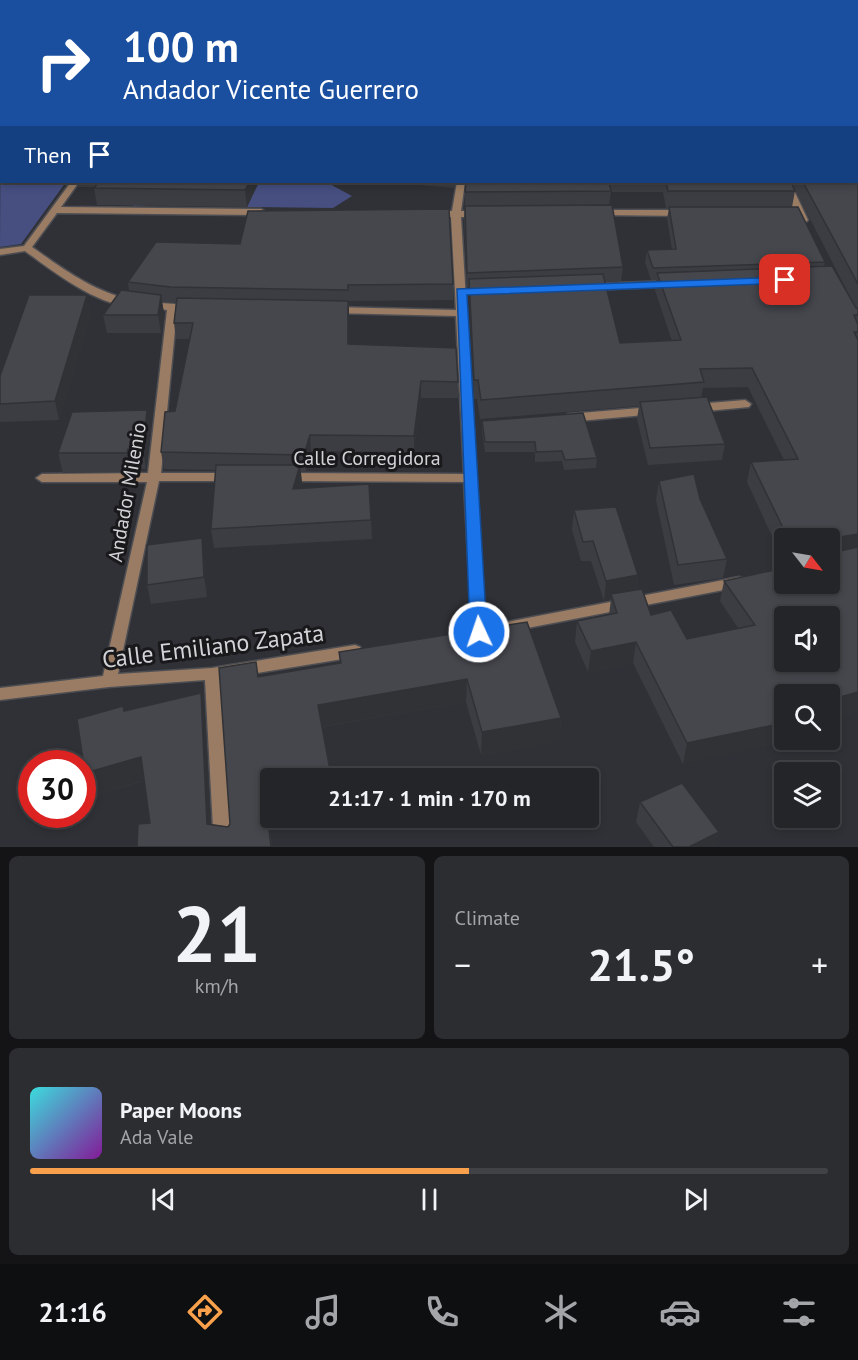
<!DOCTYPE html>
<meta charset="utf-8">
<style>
:root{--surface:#242528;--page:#2c2d30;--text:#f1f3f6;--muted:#a3a5a8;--line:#414245;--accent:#f8a04b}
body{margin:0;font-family:"PT Sans",sans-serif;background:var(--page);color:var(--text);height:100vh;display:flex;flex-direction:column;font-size:22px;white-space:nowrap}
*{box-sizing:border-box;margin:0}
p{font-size:20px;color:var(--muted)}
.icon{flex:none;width:33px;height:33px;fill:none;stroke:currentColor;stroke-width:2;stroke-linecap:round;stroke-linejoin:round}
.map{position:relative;height:847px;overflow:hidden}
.sheet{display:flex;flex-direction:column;gap:9px;padding:9px;background:#141416;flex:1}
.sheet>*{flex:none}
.hud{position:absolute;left:0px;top:0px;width:858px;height:183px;box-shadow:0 3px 9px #0003,0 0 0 2px var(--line);background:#1a4fa0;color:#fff;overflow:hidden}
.needle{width:39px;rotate:121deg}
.fabs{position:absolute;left:774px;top:528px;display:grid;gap:12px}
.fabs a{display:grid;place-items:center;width:66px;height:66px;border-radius:6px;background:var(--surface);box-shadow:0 3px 9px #0003,0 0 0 2px var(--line);font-size:30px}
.speed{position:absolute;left:18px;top:750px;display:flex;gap:12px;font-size:30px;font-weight:700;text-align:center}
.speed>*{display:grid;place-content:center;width:78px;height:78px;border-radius:50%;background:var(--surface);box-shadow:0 3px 9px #0003,0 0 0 2px var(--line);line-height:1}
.speed .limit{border:9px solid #d22;background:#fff;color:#111}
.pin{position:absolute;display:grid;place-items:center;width:51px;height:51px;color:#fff;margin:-26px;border-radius:12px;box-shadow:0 3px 9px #0006}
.me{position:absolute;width:66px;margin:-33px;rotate:357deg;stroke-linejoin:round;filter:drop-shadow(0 0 4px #0008)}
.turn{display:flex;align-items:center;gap:21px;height:126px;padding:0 24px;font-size:27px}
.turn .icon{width:78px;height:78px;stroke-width:2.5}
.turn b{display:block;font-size:42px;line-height:51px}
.then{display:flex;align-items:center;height:57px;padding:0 24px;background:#0003;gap:12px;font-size:22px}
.big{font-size:45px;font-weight:800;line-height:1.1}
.sheet .card{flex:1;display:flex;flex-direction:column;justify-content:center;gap:9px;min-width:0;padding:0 21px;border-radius:9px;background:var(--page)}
.sheet .dial{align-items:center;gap:0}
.dial b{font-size:78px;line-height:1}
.song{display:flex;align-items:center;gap:18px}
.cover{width:72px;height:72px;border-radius:9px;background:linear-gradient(135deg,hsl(180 70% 55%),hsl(290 70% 35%))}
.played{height:6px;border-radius:3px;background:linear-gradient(90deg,var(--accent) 55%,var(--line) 55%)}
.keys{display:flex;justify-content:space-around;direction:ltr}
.heat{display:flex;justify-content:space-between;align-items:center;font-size:33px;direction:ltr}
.sheet .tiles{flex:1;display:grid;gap:9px;grid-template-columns:1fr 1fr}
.card:last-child{grid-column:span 2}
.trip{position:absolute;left:260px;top:768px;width:339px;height:60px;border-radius:6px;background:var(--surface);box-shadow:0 3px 9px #0003,0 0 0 2px var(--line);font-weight:800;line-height:60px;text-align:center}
.dock{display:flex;height:96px;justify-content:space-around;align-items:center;background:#0e0f10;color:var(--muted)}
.dock .icon{width:42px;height:42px}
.dock .active{color:var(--accent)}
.dock b{font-size:27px;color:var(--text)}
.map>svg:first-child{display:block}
.green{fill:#464f80}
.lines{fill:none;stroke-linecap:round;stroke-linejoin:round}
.street-casing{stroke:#4d4e53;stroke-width:3}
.secondary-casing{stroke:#4d4e53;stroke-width:3}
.primary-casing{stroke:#4d4e53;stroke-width:3}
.street{fill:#997c63;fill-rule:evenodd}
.secondary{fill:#d3a57d;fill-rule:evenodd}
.primary{fill:#f8c89f;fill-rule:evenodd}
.wall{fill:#3c3d42;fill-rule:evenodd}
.shaded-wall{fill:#313236}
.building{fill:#46474d;stroke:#313236;stroke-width:1.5;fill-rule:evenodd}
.route{fill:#1a73e8;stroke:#114b97;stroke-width:1.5}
.labels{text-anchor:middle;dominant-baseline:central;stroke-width:6;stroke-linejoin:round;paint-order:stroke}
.street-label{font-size:20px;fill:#d2d3d6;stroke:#19191b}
.near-street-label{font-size:24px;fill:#d2d3d6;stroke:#19191b}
</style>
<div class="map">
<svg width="858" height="847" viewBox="0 0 858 847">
<rect width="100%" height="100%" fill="#303136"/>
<path class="green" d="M1,50l1,132h64l-45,62 -21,3z
M166,182h160l26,14 -19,12 -86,-1 4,-9 -118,8 8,-13z"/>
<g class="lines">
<defs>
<path id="street" d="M71,182h8l-18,25 200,2 5,3 -5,3 -204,-2 -25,34c34,24 61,44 102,54l1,2 -1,2c-32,5 -84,-36 -109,-54l-25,4v-6l24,-3z
M457,182h8l-4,29h19l5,3 -5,3h-19l25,415 -2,4 -5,1 -5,-1 -2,-4 -8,-150 -178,-1 -6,-4 6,-4 178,1 -8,-158 -123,-3 -5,-3 5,-3 123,3 -5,-93h-16l-5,-3 5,-3h17z
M782,182h8l18,38 -2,2 -3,1 -5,-3z
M600,210h84l5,3 -5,3 -87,-1 -2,-2z
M672,281l4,1 1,2 -1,2 -86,4 -5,-3 5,-3z
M147,302l43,3 5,3 -5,3 -13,-1 -16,163h69l6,4 -6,4h-71l-41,193 94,-6 143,-23 5,2 2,4 -2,4 -5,2 -135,22 12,168h-18l-9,-167 -96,7 -109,13v-12l103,-12 44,-194h-105l-6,-4 6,-4 106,-1 19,-163 -24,-3 -1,-2 1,-2z
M745,400l6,4 -2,3 -52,5 -6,-4 6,-4z
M652,407l6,4 -2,3 -88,8 -6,-4 6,-4z
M739,577l5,1 2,4 -2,4 -232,45 -5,-1 -2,-4 2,-4 5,-1z"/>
<path id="secondary" d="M824,0h6l1,2h-7z"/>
<path id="primary" d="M382,0h21l2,2h-22z
M505,0h20l2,2h-21z
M856,34h2v6h-2z
M856,47l2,1v6l-2,-1z"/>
</defs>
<use href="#street" class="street-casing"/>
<use href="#secondary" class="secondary-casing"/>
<use href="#primary" class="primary-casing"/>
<use href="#street" class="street"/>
<use href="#secondary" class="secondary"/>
<use href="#primary" class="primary"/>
</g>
<path class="wall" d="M858,79v632l-28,8v-25l-147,70 -50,-101 -45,9 -13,-30 2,-21 32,-6 2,-16 -7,2 -13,-40h-10l-9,-31 2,-20 64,65 -2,15 15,25 36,24 51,-11 -18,-27 4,-20 60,3 46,-46h-46v24l-37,-80 4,-20 33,-2 -36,-73 -45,1 -2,10 24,46 -3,16 -74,5 -11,-46 2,-13 -159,13 -3,-20h-3l-5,-112h-2l-3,-68 2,-37h325l4,9 -3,16 33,55 -1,5 32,41 -65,-126h65zM611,192h52l3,16h3l-2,11 5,30 -25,1 -2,12 6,18h5l-1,10 17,51 -52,2 -15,-61 16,-1 2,-14 -14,-62z
M77,182h182l-12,25 -150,-2 -3,-17v-1h-16z
M385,182h70l-1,6z
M128,282l325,2v16l-104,1v43l109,38v16h-37l-7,54 -103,-1 -5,21h-5l1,12 -1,4 70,32 1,19 -158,9 -3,-19 5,-59 -52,-1 -3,-17 14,-41 15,-72h-14l-2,-16 2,-20 -14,-1 2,11 -3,20h-54l-4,-18 26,-24z
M91,313l-32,107 -59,2v-46z
M482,421l115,37 -1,10 -32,2 -2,-9 -27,1v-10h-50l-3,-21z
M151,428l-5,41 -14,-1 -1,4 -68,1 -5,-20z
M659,481l41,18 27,60 -4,19 -49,7 -18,-85z
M205,558l2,39 -56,7 -4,-19z
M527,622l34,96 -2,23 -78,14 -15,-53 -144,25 -52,51v27l-2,1 4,41h-135l13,-24 -6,-42 -53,15 -6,-23 39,-62 81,4 6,110 17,2 2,-3 28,-147 82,-14 -1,-11z
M640,802l79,30 -4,15h-61l-18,-25z"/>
<path class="shaded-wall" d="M0,0h30v2h-28v17h-2z
M250,182h9l-12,25 -2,-17z
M87,295l4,18 -32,107 -4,-19z
M161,295l3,18 -3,20 -3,-18z
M348,301l1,15 -1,44z
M421,381v17l-7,54v-16z
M147,410l4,18 -5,41 -3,-19z
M310,435l1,16 -5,21 -2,-17z
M128,449l4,19 -1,4 -4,-19z
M300,465l2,19 -7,24 -2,-19z
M858,534v17l-28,7 4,-20z
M202,538l3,20 2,39 -3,-20z
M638,575l-3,20 -24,-1v5l-7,2 2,-20z
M636,642l-3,21 -45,9 3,-21z
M467,679l-1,23 -146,25 -2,-22z
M858,692v19l-28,8v-19z
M201,693l4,22 7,132 -5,-23z
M561,718l-2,23 -78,14 1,-23z
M784,723v17h12l-113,24 4,-21z
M141,757l5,23 -55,16 -6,-23z
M330,770l1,8h-43z
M270,782v23l-2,1 4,41 -8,-64z
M719,832l-4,15h-26z"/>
<path class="building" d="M142,0h85l22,2h-108z
M856,77l2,2v205l-55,-102h53z
M99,182h151l-5,8 -151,-2z
M466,182h143l2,9 -146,1z
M666,182h125l4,9h-127z
M612,205l11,62 -156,6 -2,-67z
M669,207h129l27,55 -172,6 -6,-18 29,-1z
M449,209l4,75 -105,1v5l-178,-3 -42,-5 28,-40 84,2 8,-33z
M832,266l24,42 2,1v6h-4l4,10v7h-4l4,8v194l-24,4 -1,12 3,2 22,-5v145l-28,8v-6h-46v29l-97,20 -51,-101 -45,9 -14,-30 40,-8 -6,-19 31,-5 9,26 20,-5 16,29 68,-14 -31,-44 60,-13v16h46v-46h-42l-37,-76 47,-3 -46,-91 -52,1 4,13 -223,18 -3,-20h-4l-5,-101 134,-5 17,69 61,-3 -24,-67zM784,616h46v46h-46z
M121,290l40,5 -3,20h-55z
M29,295h58l-32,106 -55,3v-28z
M177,298l171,3v43l108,4 2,34 -37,-1 -7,55 -104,-1 -6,20 -143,-3 4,-40 10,-1 18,-88h-19z
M707,397l18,47 -75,4 -10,-46z
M147,410l-4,40 -15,-1 -1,4h-69l14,-41z
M583,413l14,45 -32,2 -3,-9 -26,1 -1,-10h-50l-3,-21z
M216,465h84l-7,24 76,-5 2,36 -160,9z
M694,474l6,25 27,60 -49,6 -19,-84z
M616,507l22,68 -32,6 -13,-40 -10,1 -9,-32z
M202,538l2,39 -57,8v-40z
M527,622l34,96 -79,14 -15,-53 -149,26 12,65 -42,8h-18v4l-6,1 7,64h-134l1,-23 12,-1 -9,-66 -56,16 -8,-54 46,-13 1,5 77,-18 6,131 21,3 2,-3 -11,-156 37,-6 2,15 83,-14 -2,-11z
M682,783l37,49 -30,15h-16l-33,-45z"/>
<path class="route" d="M785,277l6,3 -1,3 -323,12 20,337 -2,4h-12l-3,-4 -13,-343z"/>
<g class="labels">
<g class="street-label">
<text x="367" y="458">Calle Corregidora</text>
<text transform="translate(127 492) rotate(-80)">Andador Milenio</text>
</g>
<g class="near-street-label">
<text transform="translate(213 646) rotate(-7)">Calle Emiliano Zapata</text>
</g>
</g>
</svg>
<div class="fabs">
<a><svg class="needle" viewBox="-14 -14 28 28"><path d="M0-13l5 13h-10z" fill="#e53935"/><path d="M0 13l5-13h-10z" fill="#a3a5a8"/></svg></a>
<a><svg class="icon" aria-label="sound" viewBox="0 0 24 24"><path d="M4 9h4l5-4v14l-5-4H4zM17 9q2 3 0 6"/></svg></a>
<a><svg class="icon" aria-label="search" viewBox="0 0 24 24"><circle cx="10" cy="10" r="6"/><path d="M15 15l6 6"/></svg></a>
<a><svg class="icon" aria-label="layers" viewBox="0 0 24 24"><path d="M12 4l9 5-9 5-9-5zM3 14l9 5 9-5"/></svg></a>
</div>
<div class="speed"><div class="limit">30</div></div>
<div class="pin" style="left:785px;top:280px;background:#d93025"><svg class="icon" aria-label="arrive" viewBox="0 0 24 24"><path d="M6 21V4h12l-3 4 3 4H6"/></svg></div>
<svg class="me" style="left:479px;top:632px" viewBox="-20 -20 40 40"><circle r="17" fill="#1a73e8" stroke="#fff" stroke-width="3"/><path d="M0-11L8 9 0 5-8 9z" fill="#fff"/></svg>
<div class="trip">21:17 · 1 min · 170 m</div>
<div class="hud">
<div class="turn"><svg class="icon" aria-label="right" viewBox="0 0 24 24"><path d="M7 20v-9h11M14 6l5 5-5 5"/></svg><div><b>100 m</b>Andador Vicente Guerrero</div></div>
<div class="then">Then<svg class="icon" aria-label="arrive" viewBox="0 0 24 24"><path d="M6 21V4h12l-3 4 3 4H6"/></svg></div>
</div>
</div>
<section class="sheet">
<div class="tiles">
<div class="card dial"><b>21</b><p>km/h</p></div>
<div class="card"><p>Climate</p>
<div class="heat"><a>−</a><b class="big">21.5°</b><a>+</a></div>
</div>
<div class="card">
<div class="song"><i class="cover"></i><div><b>Paper Moons</b><p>Ada Vale</p></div></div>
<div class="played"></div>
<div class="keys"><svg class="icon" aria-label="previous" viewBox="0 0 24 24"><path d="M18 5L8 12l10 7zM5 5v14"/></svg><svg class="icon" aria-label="pause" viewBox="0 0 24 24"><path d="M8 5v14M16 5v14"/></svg><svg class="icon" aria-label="next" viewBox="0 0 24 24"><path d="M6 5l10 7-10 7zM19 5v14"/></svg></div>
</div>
</div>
</section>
<nav class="dock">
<b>21:16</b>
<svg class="icon active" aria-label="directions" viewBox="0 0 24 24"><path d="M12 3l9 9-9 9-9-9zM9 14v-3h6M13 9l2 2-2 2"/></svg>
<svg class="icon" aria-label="music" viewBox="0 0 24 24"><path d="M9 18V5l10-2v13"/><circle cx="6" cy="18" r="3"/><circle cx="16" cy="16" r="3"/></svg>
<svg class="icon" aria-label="phone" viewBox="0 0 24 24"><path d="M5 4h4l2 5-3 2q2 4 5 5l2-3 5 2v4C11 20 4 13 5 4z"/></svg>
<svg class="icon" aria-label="climate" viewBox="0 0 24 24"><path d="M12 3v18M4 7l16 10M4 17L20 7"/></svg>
<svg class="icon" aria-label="car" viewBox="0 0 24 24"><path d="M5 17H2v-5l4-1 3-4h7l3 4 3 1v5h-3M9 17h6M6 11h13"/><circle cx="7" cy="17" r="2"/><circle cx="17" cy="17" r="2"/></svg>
<svg class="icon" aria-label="filters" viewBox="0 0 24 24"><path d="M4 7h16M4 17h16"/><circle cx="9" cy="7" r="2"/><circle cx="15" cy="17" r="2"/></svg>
</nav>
